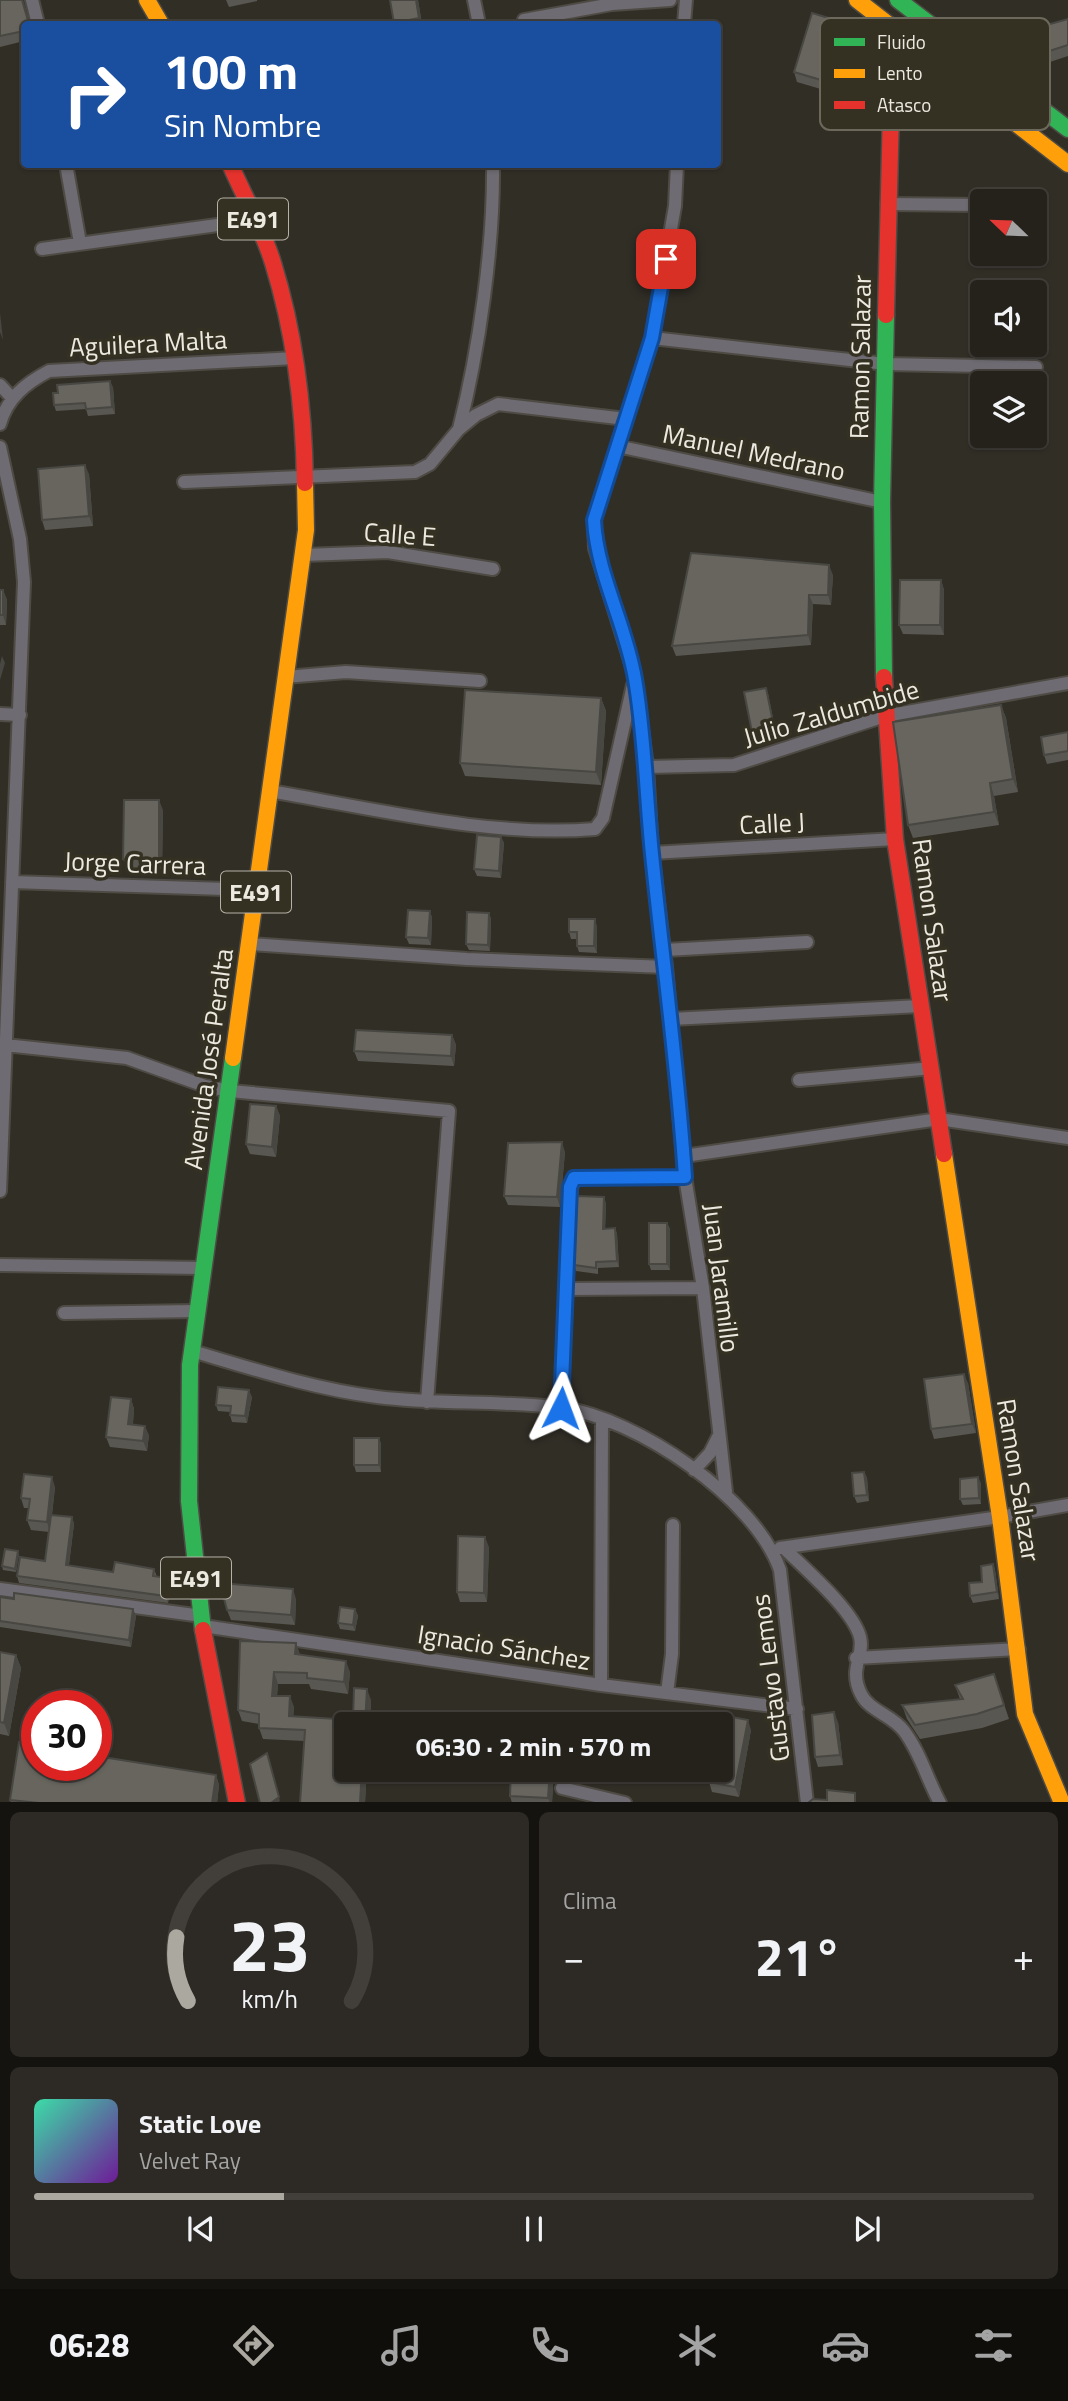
<!DOCTYPE html>
<html lang="es">
<meta charset="utf-8">
<style>
:root{--surface:#25221c;--page:#2d2a25;--text:#f1f3f6;--muted:#a3a4a3;--line:#423f3b;--accent:#aba89f}
body{margin:0;font-family:"Titillium Web",sans-serif;background:var(--page);color:var(--text);height:100vh;display:flex;flex-direction:column;font-size:26px;white-space:nowrap}
*{box-sizing:border-box;margin:0}
p{font-size:23px;color:var(--muted)}
.icon{flex:none;width:38px;height:38px;fill:none;stroke:currentColor;stroke-width:2;stroke-linecap:round;stroke-linejoin:round}
.map{position:relative;height:1802px;overflow:hidden}
.panel{display:flex;flex-direction:column;gap:10px;padding:10px;background:#14130f;flex:1}
.panel>*{flex:none}
.hud{position:absolute;left:21px;top:21px;width:700px;height:147px;border-radius:7px;box-shadow:0 2px 5px #0004,0 0 0 2px var(--line);background:#1a4fa0;color:#fff;overflow:hidden}
.needle{width:46px;rotate:293deg}
.tools{position:absolute;left:970px;top:189px;display:grid;gap:14px}
.tools a{display:grid;place-items:center;width:77px;height:77px;border-radius:7px;background:var(--surface);box-shadow:0 2px 5px #0004,0 0 0 2px var(--line);font-size:35px}
.speed{position:absolute;left:21px;top:1690px;display:flex;gap:14px;font-size:35px;font-weight:700;text-align:center}
.speed>*{display:grid;place-content:center;width:91px;height:91px;border-radius:50%;background:var(--surface);box-shadow:0 2px 5px #0004,0 0 0 2px var(--line);line-height:1}
.speed .limit{border:10px solid #d22;background:#fff;color:#111}
.pin{position:absolute;display:grid;place-items:center;width:60px;height:60px;color:#fff;margin:-30px;border-radius:14px;box-shadow:0 4px 10px #0006}
.me{position:absolute;width:77px;margin:-38px;rotate:3deg;stroke-linejoin:round;filter:drop-shadow(0 0 5px #0008)}
.turn{display:flex;align-items:center;gap:24px;height:147px;padding:0 28px;font-size:32px}
.turn .icon{width:91px;height:91px;stroke-width:2.5}
.turn b{display:block;font-size:49px;line-height:60px}
.big{font-size:52px;font-weight:700;line-height:1.1}
.panel .tile{flex:1;display:flex;flex-direction:column;justify-content:center;gap:10px;min-width:0;padding:0 24px;border-radius:10px;background:var(--page)}
.panel .dial{align-items:center;gap:0}
.dial svg{height:182px;overflow:visible;fill:none;stroke:var(--line);stroke-width:7;stroke-linecap:round;text-anchor:middle}
.dial text{fill:var(--text);stroke:none}
.song{display:flex;align-items:center;gap:21px}
.cover{width:84px;height:84px;border-radius:10px;background:linear-gradient(135deg,hsl(160 70% 55%),hsl(280 70% 35%))}
.played{height:7px;border-radius:4px;background:linear-gradient(90deg,var(--accent) 25%,var(--line) 25%)}
.keys{display:flex;justify-content:space-around;direction:ltr}
.heat{display:flex;justify-content:space-between;align-items:center;font-size:38px;direction:ltr}
.panel .tiles{flex:1;display:grid;gap:10px;grid-template-columns:1fr 1fr}
.tile:last-child{grid-column:span 2}
.trip{position:absolute;left:334px;top:1712px;width:399px;height:70px;border-radius:7px;background:var(--surface);box-shadow:0 2px 5px #0004,0 0 0 2px var(--line);font-weight:700;line-height:70px;text-align:center}
.tab-bar{display:flex;height:112px;justify-content:space-around;align-items:center;background:#0f0e0b;color:var(--muted)}
.tab-bar .icon{width:49px;height:49px}
.tab-bar .current{color:var(--accent)}
.tab-bar b{font-size:32px;color:var(--text)}
.map>svg:first-child{display:block}
.lines{fill:none;stroke-linecap:round;stroke-linejoin:round}
.street-casing{stroke:#4e4b45;stroke-width:16}
.fast-casing{stroke:#4e4b45;stroke-width:19}
.slow-casing{stroke:#4e4b45;stroke-width:19}
.jam-casing{stroke:#4e4b45;stroke-width:19}
.street{stroke:#6f6b72;stroke-width:12}
.fast{stroke:#30b455;stroke-width:16}
.slow{stroke:#ff9f0a;stroke-width:16}
.jam{stroke:#e5322d;stroke-width:16}
.wall{fill:#595751}
.shaded-wall{fill:#484742}
.building{fill:#67655e;stroke:#484742;stroke-width:2}
.route-casing{stroke:#114b97;stroke-width:18}
.route{stroke:#1a73e8;stroke-width:12}
.labels{text-anchor:middle;dominant-baseline:central;stroke-width:7;stroke-linejoin:round;paint-order:stroke}
.shield{fill:#353122;stroke:#b5b2a7;stroke-width:2}
.shield-label{font-size:24px;font-weight:bold;fill:#eceae0}
.street-label{font-size:26px;fill:#eceae0;stroke:#353122}
.key{fill:#353122;stroke:#6c685b;stroke-width:2}
.key-label{font-size:19px;fill:#eceae0}
</style>
<div class="map">
<svg width="1068" height="1803" viewBox="0 0 1068 1803">
<rect width="100%" height="100%" fill="#312e26"/>
<g class="lines">
<defs>
<path id="street" d="M32,0l6,24
M474,0l5,24
M524,20l88,-16 58,-4
M684,24l2,-24
M66,164l14,79
M677,164l-2,42 -23,132 -58,182 1,28 40,128 12,91 5,86 14,114 19,210 18,111 23,204
M887,204l95,1
M42,249l212,-29
M652,338l234,26 150,3
M0,385l12,13
M0,424c7,-26 26,-41 49,-53l246,-13
M459,429c20,-79 35,-183 34,-265
M617,446l265,56
M0,447l20,92 4,43 -24,609
M184,482l231,-10 15,-8 29,-35 17,-14 22,-11 128,15
M303,555l85,-3 105,17
M285,677l61,-5 134,9
M0,714l20,1
M647,767l87,-2 151,-49 183,-33
M269,791c102,17 223,47 326,38l8,-11 30,-133
M652,853l243,-14
M12,882l244,8
M249,944l218,15 199,8
M665,950l142,-8
M671,1019l249,-13
M5,1045l122,13 78,28 25,5 219,20 -22,291
M799,1080l133,-12
M684,1156l255,-37 129,19
M0,1265l202,3
M568,1289l135,-1
M64,1313l132,-2
M192,1351c61,18 122,38 185,46 61,8 124,3 185,11 75,10 193,90 218,162l27,233
M561,1408l10,-221 3,-9 111,-1
M694,1470l16,-17 8,-16
M780,1548l220,-31 68,-12
M784,1548c21,21 69,62 76,89 5,19 -12,31 1,57 8,17 31,21 43,37 16,21 23,48 36,72
M0,1589l202,27
M203,1626l398,59 196,24
M856,1658l163,-9
M601,1685l1,-266
M667,1693l5,-39 1,-129
M562,1788l63,15"/>
<path id="fast" d="M898,0l170,129
M884,677l-2,-175 4,-187
M203,1630l-14,-129 1,-136 43,-307"/>
<path id="slow" d="M147,0l14,24
M857,0l211,164
M233,1058l73,-528 -1,-47
M944,1154l56,363 25,197 37,89"/>
<path id="jam" d="M230,164c14,32 33,66 43,99 22,71 31,146 32,220
M886,315l7,-286
M884,677l11,162 49,315
M203,1630l34,173"/>
</defs>
<use href="#street" class="street-casing"/>
<use href="#fast" class="fast-casing"/>
<use href="#slow" class="slow-casing"/>
<use href="#jam" class="jam-casing"/>
<use href="#street" class="street"/>
<use href="#fast" class="fast"/>
<use href="#slow" class="slow"/>
<use href="#jam" class="jam"/>
</g>
<path class="wall" d="M0,0h23l7,24h-6v17l-24,6z
M226,0h31v1l-28,6z
M390,0h28l4,24h-27z
M1068,19v37l-21,7 -4,-10z
M855,26l4,10 -18,59 -44,-13 -3,-10z
M113,387l2,27 -27,2 -2,-7 -30,2 -2,-6z
M89,474l4,52 -48,4 -3,-10z
M833,575l-2,30 -18,-1 -2,41 -135,11 -4,-10z
M941,580l3,10v45l-41,-1 -4,-9z
M0,590h3l4,10 -1,25h-6z
M768,694l8,40 -22,4 -2,-6z
M601,698l5,13 -5,74 -136,-9 -5,-13z
M1001,705l5,13 12,74 -24,4 5,29 -86,13 -5,-13z
M1068,732v28l-21,4 -3,-9z
M163,810l-1,59 -35,-1 -4,-9z
M501,837l3,6 -3,35 -24,-2 -3,-7z
M430,911l2,7 -1,27 -22,-1 -3,-7z
M489,913l2,6 -1,32 -21,-1 -3,-6z
M597,926v27l-18,-1 -2,-6v-7h-6l-2,-7z
M452,1035l4,10 -2,21 -96,-5 -4,-10z
M276,1106l4,10 -4,41 -26,-3 -4,-10z
M565,1152l-5,55 -52,-2 -4,-9z
M606,1203l-1,26 10,-1 2,6 2,33 -21,1v6l-22,-3 -2,-6z
M667,1223l3,6v41h-19l-2,-6z
M968,1383l8,50 -42,6 -3,-10z
M252,1397l-5,26 -15,-1 -2,-7v-3l-12,-1 -2,-6z
M131,1399l3,10 -1,15 16,11 -2,16 -37,-4 -4,-10z
M379,1438l2,6v28h-25l-2,-7z
M864,1472l3,6 2,23 -12,2 -3,-7z
M981,1483v21l-18,1 -3,-6z
M55,1487l-3,28 20,2 2,7 -5,41 44,7 41,-3 3,8 14,8 -3,18 -149,-20 -2,-7 28,-15 4,-29 -18,-2 -4,-10 2,-12h-5l-3,-10z
M489,1547l-2,55h-27l-3,-10z
M19,1554l-3,18 -13,-2 -1,-4z
M993,1564l2,6 4,29 -26,4 -3,-7 12,-14z
M0,1597l133,12 3,7 -5,31 -131,-20z
M296,1599l-1,26 -64,-5 -4,-10z
M355,1609l3,7 -3,15 -15,-2 -2,-6z
M240,1641l60,13v1l50,17 -2,22 -37,-5 -2,-5h-31l-1,12 17,11 -1,9 60,4 18,-20 -1,24h-24l21,45 -2,34h-65l5,-62 -42,-2 -4,-11v-4l-17,-3 -4,-11z
M0,1652l16,3 5,13 -12,68 -9,-2z
M994,1674l15,45 -27,9 -62,11 -13,-20 -5,-14 58,-6 -5,-14z
M838,1722l5,43 -25,2 -3,-10z
M751,1730l-12,67 -27,-5 -3,-10z
M37,1766h10v5l35,7 134,-3 3,10 -2,18h-206l-1,-3z
M511,1769h43l-2,34h-40l-2,-7z"/>
<path class="shaded-wall" d="M416,0h2l4,24 -3,-6z
M855,26l4,10 -18,59 -3,-10z
M0,313l3,27 -3,-8z
M110,381l3,6 2,27 -3,-7z
M85,465l4,9 4,52 -4,-10z
M829,565l4,10 -2,30 -3,-10z
M941,580l3,10v45l-4,-10z
M3,590l4,10 -1,25 -3,-10z
M809,595l4,9 -2,41 -3,-10z
M2,656l3,7 -5,17v-16z
M766,688l2,6 8,40 -2,-7z
M601,698l5,13 -5,74 -5,-13z
M1001,705l5,13 12,74 -5,-13z
M990,783l4,13 5,29 -5,-13z
M159,800l4,10 -1,59 -3,-10z
M501,837l3,6 -3,35 -2,-7z
M430,911l2,7 -1,27 -3,-7z
M489,913l2,6 -1,32 -2,-6z
M595,919l2,7v27l-3,-7z
M452,1035l4,10 -2,21 -3,-10z
M276,1106l4,10 -4,41 -4,-10z
M562,1142l3,10 -5,55 -3,-10z
M604,1197l2,6 -1,31 -2,-5z
M667,1223l3,6v41l-3,-6z
M615,1228l2,6 2,33 -2,-6z
M964,1374l4,9 8,50 -4,-9z
M249,1390l3,7 -5,26 -2,-7z
M131,1399l3,10 -2,25 -4,-10z
M145,1426l4,9 -2,16 -4,-10z
M379,1438l2,6v28l-2,-7z
M864,1472l3,6 2,23 -2,-6z
M52,1477l3,10 -5,45 -3,-10z
M978,1477l3,6v21l-2,-6z
M72,1517l2,7 -6,47 -2,-6z
M485,1537l4,10 -2,55 -3,-9z
M18,1551l1,3 -3,18 -1,-3z
M993,1564l2,6 4,29 -2,-7z
M168,1578l3,7 -3,18 -2,-7z
M293,1589l3,10 -1,26 -4,-10z
M133,1609l3,7 -5,31 -2,-7z
M355,1609l3,7 -3,15 -2,-6z
M296,1643l4,11 -1,12 -4,-12z
M16,1655l5,13 -12,68 -5,-13z
M346,1661l4,11 -2,22 -4,-12z
M274,1672l4,12 -2,23 -4,-11z
M367,1689l4,11 -1,24h-5z
M290,1696l4,11 -1,20 -4,-11z
M834,1712l4,10 5,43 -3,-10z
M748,1720l3,10 -12,67 -4,-10z
M267,1753l13,48 -3,2h-6z
M43,1766h4l-2,14 -3,-10z
M362,1769h5l-2,34h-5z
M550,1769h4l-2,34h-2l-2,-5z
M216,1775l3,10 -2,18h-5z"/>
<path class="building" d="M0,0h22l7,24h-5v7l-24,5z
M390,0h26l3,18 -25,5z
M812,13l43,13 -17,59 -44,-13z
M1068,19v26l-25,8 -7,-25z
M110,381l2,26 -26,2 -1,-6 -31,2 -1,-12h5l-1,-8z
M85,465l4,51 -47,4 -4,-51z
M691,553l138,12 -1,30h-19l-1,40 -136,11z
M900,580h41l-1,45h-41z
M0,590h3v25h-3z
M766,688l8,39 -22,5 -8,-40z
M465,690l136,8 -5,74 -136,-9z
M1001,705l12,74 -23,4 4,29 -86,13 -15,-103z
M1068,732v19l-24,4 -3,-18z
M124,800h35v59h-36z
M477,835l24,2 -2,34 -25,-2z
M408,910l22,1 -2,27 -22,-1z
M467,912l22,1 -1,32 -22,-1z
M569,919h26l-1,27h-17v-14h-8z
M356,1030l96,5 -1,21 -97,-5z
M250,1104l26,2 -4,41 -26,-3z
M562,1142l-5,55 -53,-1 4,-53z
M577,1196l27,1 -1,32 12,-1 2,33 -21,1v6l-22,-3z
M649,1223h18v41h-18z
M964,1374l8,50 -41,5 -7,-50z
M218,1387l31,3 -4,26 -15,-1 1,-9 -15,-1z
M111,1397l20,2 -3,25 17,2 -2,15 -37,-4z
M354,1438h25v27h-25z
M864,1472l3,23 -13,1 -2,-23z
M24,1474l28,3 -5,45 -20,-2 3,-21 -9,-1z
M978,1477l1,21 -19,1v-20z
M51,1515l21,2 -6,48 47,7 2,-10 39,7 -1,7 15,2 -2,18 -149,-20 3,-19 25,4z
M458,1536l27,1 -1,56 -27,-1z
M5,1549l13,2 -3,18 -13,-3z
M993,1564l4,28 -27,4 -1,-13 13,-1 -1,-16z
M220,1583l73,6 -2,26 -64,-5z
M14,1593l119,16 -4,31 -129,-19v-24l14,2z
M340,1607l15,2 -2,16 -15,-2z
M240,1641l56,2 -1,11 51,7 -2,21 -37,-4v-5l-33,-1 -2,24h18l-1,20 64,4 1,-32 13,1 -2,35h-19v45h16l-2,34h-60l5,-73 -46,-2v-14l-21,-4z
M0,1652l16,3 -12,68 -4,-1z
M994,1674l10,31 -27,9 -62,11 -13,-20 61,-6 -8,-14z
M55,1692l35,6 -1,8h-37z
M834,1712l6,43 -25,2 -3,-42z
M721,1715l27,5 -13,67 -26,-5 2,-13h10v-45h-1z
M19,1742l18,3v21h6l-1,4 40,8 2,-12h12v-10l120,19 -4,28h-173l-29,-3z
M267,1753l12,44 -8,6h-11l-10,-39z
M511,1769h39l-2,29 -38,-2z
M827,1790l28,3v10h-47l5,-4 14,1z"/>
<g class="lines">
<defs>
<path id="route" d="M561,1408l9,-221 4,-9 111,-1c-7,-108 -22,-215 -33,-323 -6,-58 -7,-117 -17,-175 -9,-55 -38,-104 -41,-159l58,-182 14,-79"/>
</defs>
<use href="#route" class="route-casing"/>
<use href="#route" class="route"/>
</g>
<g class="labels">
<g class="shield">
<rect x="218" y="198.5" width="70" height="41" rx="5"/>
<rect x="221" y="871.5" width="70" height="41" rx="5"/>
<rect x="161" y="1557.5" width="70" height="41" rx="5"/>
</g>
<g class="shield-label">
<text x="253" y="219">E491</text>
<text x="256" y="892">E491</text>
<text x="196" y="1578">E491</text>
</g>
<g class="street-label">
<text transform="translate(148 343) rotate(-3)">Aguilera Malta</text>
<text transform="translate(860 357) rotate(-89)">Ramon Salazar</text>
<text transform="translate(754 452) rotate(12)">Manuel Medrano</text>
<text transform="translate(400 534) rotate(4)">Calle E</text>
<text transform="translate(831 713) rotate(-16)">Julio Zaldumbide</text>
<text transform="translate(772 823) rotate(-3)">Calle J</text>
<text transform="translate(135 863) rotate(2)">Jorge Carrera</text>
<text transform="translate(933 920) rotate(82)">Ramon Salazar</text>
<text transform="translate(208 1059) rotate(-82)">Avenida José Peralta</text>
<text transform="translate(722 1278) rotate(83)">Juan Jaramillo</text>
<text transform="translate(1019 1480) rotate(81)">Ramon Salazar</text>
<text transform="translate(504 1647) rotate(9)">Ignacio Sánchez</text>
<text transform="translate(770 1678) rotate(-97)">Gustavo Lemos</text>
</g>
</g>
<rect x="820" y="18" width="230" height="112" rx="10" class="key"/>
<rect x="834" y="38" width="31" height="8" fill="#30b455"/>
<rect x="834" y="69" width="31" height="9" fill="#ff9f0a"/>
<rect x="834" y="101" width="31" height="8" fill="#e5322d"/>
<g class="key-label">
<text x="877" y="49">Fluido</text>
<text x="877" y="80">Lento</text>
<text x="877" y="112">Atasco</text>
</g>
</svg>
<div class="tools">
<a><svg class="needle" viewBox="-14 -14 28 28"><path d="M0-13l5 13h-10z" fill="#e53935"/><path d="M0 13l5-13h-10z" fill="#a3a4a3"/></svg></a>
<a><svg class="icon" aria-label="sound" viewBox="0 0 24 24"><path d="M4 9h4l5-4v14l-5-4H4zM17 9q2 3 0 6"/></svg></a>
<a><svg class="icon" aria-label="layers" viewBox="0 0 24 24"><path d="M12 4l9 5-9 5-9-5zM3 14l9 5 9-5"/></svg></a>
</div>
<div class="speed"><div class="limit">30</div></div>
<div class="pin" style="left:666px;top:259px;background:#d93025"><svg class="icon" aria-label="arrive" viewBox="0 0 24 24"><path d="M6 21V4h12l-3 4 3 4H6"/></svg></div>
<svg class="me" style="left:561px;top:1408px" viewBox="-20 -20 40 40"><path d="M0-17L14 15 0 8-14 15z" fill="#1a73e8" stroke="#fff" stroke-width="4"/></svg>
<div class="trip">06:30 · 2 min · 570 m</div>
<div class="hud">
<div class="turn"><svg class="icon" aria-label="right" viewBox="0 0 24 24"><path d="M7 20v-9h11M14 6l5 5-5 5"/></svg><div><b>100 m</b>Sin Nombre</div></div>
</div>
</div>
<section class="panel">
<div class="tiles">
<div class="tile dial"><svg viewBox="0 0 100 80">
<path d="M14 69A42 42 0 1 1 86 69"/>
<path d="M14 69A42 42 0 0 1 9 41" stroke="#aba89f"/>
<text x="50" y="56" font-size="32" font-weight="700">23</text>
<text x="50" y="72" font-size="11">km/h</text>
</svg></div>
<div class="tile"><p>Clima</p>
<div class="heat"><a>−</a><b class="big">21°</b><a>+</a></div>
</div>
<div class="tile">
<div class="song"><i class="cover"></i><div><b>Static Love</b><p>Velvet Ray</p></div></div>
<div class="played"></div>
<div class="keys"><svg class="icon" aria-label="previous" viewBox="0 0 24 24"><path d="M18 5L8 12l10 7zM5 5v14"/></svg><svg class="icon" aria-label="pause" viewBox="0 0 24 24"><path d="M8 5v14M16 5v14"/></svg><svg class="icon" aria-label="next" viewBox="0 0 24 24"><path d="M6 5l10 7-10 7zM19 5v14"/></svg></div>
</div>
</div>
</section>
<nav class="tab-bar">
<b>06:28</b>
<svg class="icon current" aria-label="directions" viewBox="0 0 24 24"><path d="M12 3l9 9-9 9-9-9zM9 14v-3h6M13 9l2 2-2 2"/></svg>
<svg class="icon" aria-label="music" viewBox="0 0 24 24"><path d="M9 18V5l10-2v13"/><circle cx="6" cy="18" r="3"/><circle cx="16" cy="16" r="3"/></svg>
<svg class="icon" aria-label="phone" viewBox="0 0 24 24"><path d="M5 4h4l2 5-3 2q2 4 5 5l2-3 5 2v4C11 20 4 13 5 4z"/></svg>
<svg class="icon" aria-label="climate" viewBox="0 0 24 24"><path d="M12 3v18M4 7l16 10M4 17L20 7"/></svg>
<svg class="icon" aria-label="car" viewBox="0 0 24 24"><path d="M5 17H2v-5l4-1 3-4h7l3 4 3 1v5h-3M9 17h6M6 11h13"/><circle cx="7" cy="17" r="2"/><circle cx="17" cy="17" r="2"/></svg>
<svg class="icon" aria-label="filters" viewBox="0 0 24 24"><path d="M4 7h16M4 17h16"/><circle cx="9" cy="7" r="2"/><circle cx="15" cy="17" r="2"/></svg>
</nav>
